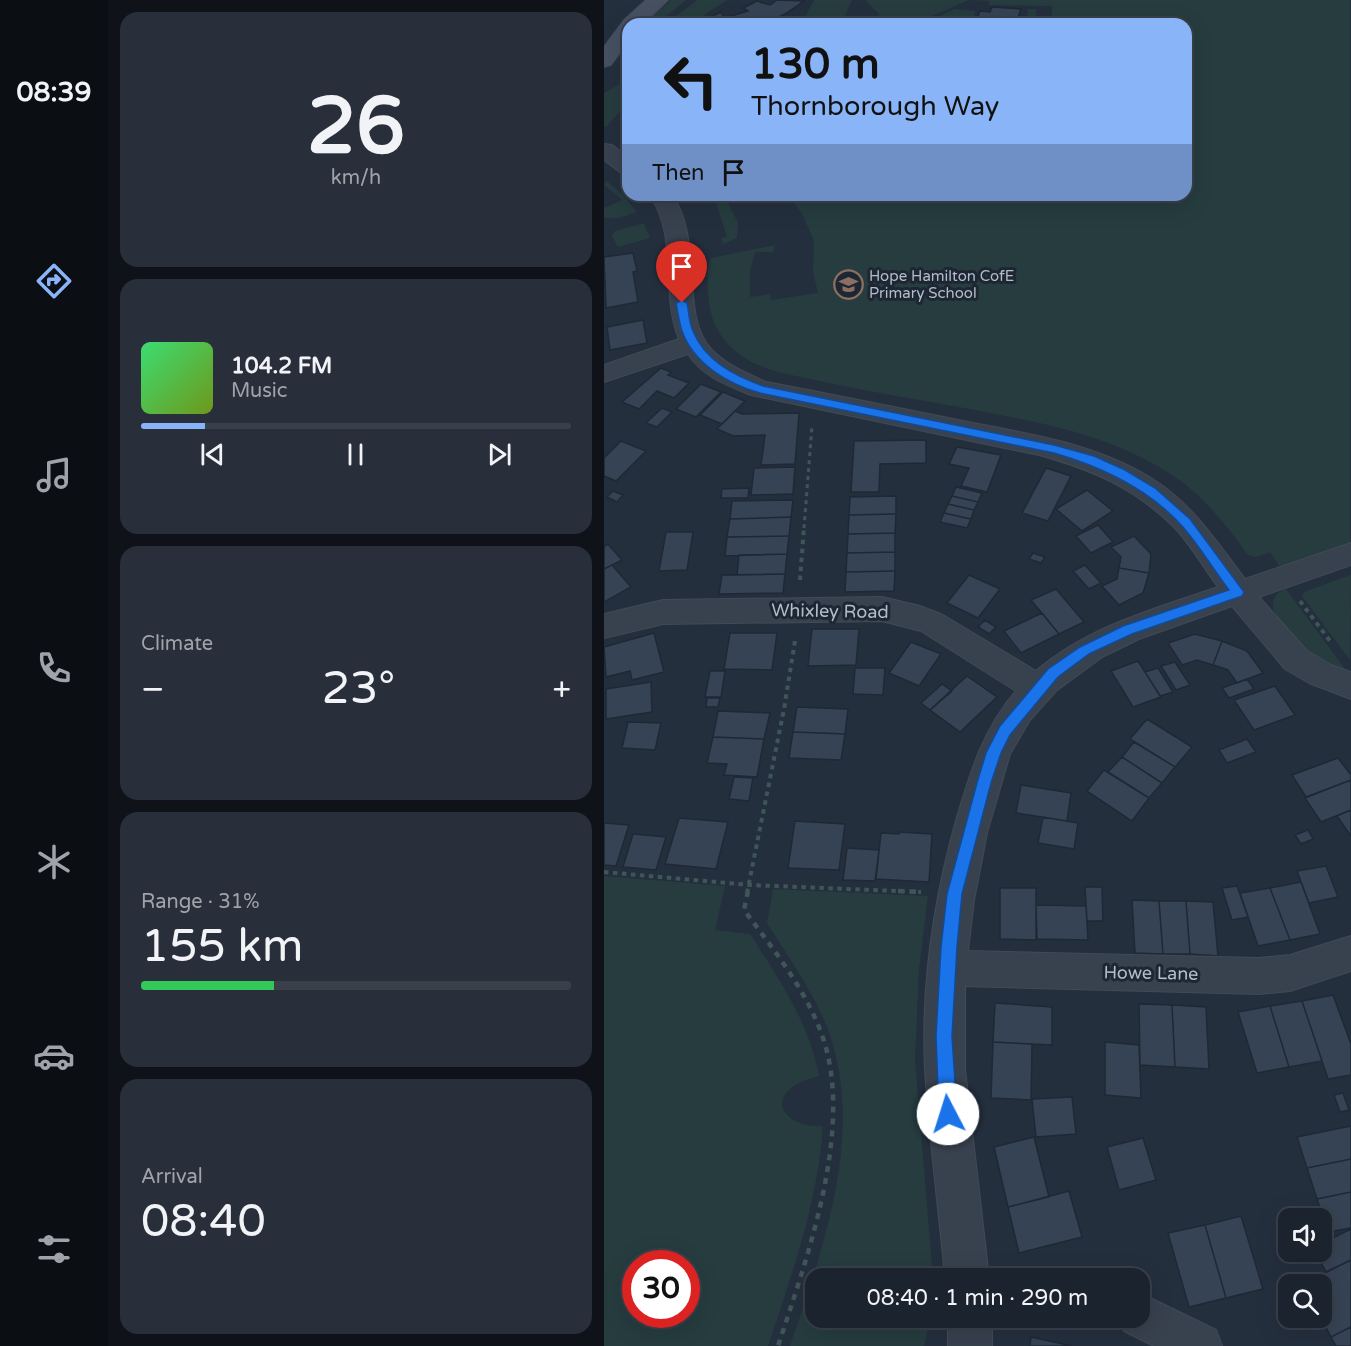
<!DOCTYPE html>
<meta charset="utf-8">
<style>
:root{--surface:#1b232e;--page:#282f3a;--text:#f1f3f6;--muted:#a0a4aa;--line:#39404a;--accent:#8ab4f8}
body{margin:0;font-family:"Varela Round",sans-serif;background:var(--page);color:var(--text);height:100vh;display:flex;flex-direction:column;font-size:22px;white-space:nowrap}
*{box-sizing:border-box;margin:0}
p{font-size:20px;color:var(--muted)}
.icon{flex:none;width:33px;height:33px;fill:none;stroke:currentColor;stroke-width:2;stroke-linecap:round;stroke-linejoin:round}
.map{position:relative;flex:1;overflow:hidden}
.details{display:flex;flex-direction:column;gap:12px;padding:12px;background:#0f1319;width:496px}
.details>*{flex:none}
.hud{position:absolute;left:18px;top:18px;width:570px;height:183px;border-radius:18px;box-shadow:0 6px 24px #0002,0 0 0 2px var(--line);background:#8ab4f8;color:#111;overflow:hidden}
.buttons{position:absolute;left:674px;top:1208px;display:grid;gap:12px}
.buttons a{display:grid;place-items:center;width:54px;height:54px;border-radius:12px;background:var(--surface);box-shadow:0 6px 24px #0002,0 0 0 2px var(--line);font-size:30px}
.speed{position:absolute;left:18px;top:1250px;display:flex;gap:12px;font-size:30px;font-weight:700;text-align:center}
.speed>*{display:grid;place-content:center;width:78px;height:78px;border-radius:50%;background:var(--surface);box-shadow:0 6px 24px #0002,0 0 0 2px var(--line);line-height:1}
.speed .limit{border:9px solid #d22;background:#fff;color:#111}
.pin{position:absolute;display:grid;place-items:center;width:51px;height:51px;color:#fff;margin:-62px -26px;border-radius:50% 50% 50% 0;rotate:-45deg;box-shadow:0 0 6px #0007}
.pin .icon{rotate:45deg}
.me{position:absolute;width:66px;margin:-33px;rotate:355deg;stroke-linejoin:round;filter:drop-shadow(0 0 4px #0008)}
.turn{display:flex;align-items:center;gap:21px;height:126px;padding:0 30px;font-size:27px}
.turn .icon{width:78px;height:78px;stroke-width:2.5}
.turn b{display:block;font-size:42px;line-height:51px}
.then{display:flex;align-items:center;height:57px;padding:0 30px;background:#0003;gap:12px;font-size:22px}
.big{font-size:45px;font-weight:600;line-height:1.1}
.details .card{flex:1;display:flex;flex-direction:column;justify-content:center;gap:9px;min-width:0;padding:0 21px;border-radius:18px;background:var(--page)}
.details .dial{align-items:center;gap:0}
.dial b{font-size:78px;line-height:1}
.song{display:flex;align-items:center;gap:18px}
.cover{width:72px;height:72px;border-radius:9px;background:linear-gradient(135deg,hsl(140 70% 55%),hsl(80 70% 35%))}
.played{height:6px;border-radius:3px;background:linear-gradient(90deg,var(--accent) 15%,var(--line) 15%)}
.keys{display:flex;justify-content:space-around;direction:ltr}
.heat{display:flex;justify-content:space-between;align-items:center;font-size:33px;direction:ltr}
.charge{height:9px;border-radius:4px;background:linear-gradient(90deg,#34c759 31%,var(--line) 0)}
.trip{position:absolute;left:201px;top:1268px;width:345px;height:60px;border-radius:18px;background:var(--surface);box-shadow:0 6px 24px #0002,0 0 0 2px var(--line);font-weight:600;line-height:60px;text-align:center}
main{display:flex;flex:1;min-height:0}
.tab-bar{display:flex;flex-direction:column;width:108px;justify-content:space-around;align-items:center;background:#0b0e12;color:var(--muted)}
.tab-bar .icon{width:42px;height:42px}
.tab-bar .selected{color:var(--accent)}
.tab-bar b{font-size:27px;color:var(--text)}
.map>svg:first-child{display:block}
.green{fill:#263c3f;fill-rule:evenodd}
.building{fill:#364354;stroke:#1f2835;stroke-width:1.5}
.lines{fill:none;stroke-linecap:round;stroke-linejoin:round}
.street-casing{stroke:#414a57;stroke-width:2}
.secondary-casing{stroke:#414a57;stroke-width:2}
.path-far2{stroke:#3f5557;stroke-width:3;stroke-dasharray:4 4;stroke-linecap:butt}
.path-far1{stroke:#3f5557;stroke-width:4;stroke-dasharray:4.5 4.5;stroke-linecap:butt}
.path{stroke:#3f5557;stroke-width:4.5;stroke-dasharray:6 6;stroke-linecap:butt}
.street{fill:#38414e;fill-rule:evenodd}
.secondary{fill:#465061;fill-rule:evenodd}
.route{fill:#1a73e8;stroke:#114b97;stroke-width:1.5}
.labels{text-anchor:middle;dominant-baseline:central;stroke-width:6;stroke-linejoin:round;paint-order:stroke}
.far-poi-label{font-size:15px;fill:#b4bcc9;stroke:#1d2633;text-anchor:start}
.street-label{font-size:18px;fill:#b4bcc9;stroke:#1d2633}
</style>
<main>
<nav class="tab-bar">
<b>08:39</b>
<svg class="icon selected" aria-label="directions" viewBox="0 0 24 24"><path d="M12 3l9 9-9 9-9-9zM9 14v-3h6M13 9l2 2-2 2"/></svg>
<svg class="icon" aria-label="music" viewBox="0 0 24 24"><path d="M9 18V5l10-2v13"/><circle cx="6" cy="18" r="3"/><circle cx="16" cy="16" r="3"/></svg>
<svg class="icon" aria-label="phone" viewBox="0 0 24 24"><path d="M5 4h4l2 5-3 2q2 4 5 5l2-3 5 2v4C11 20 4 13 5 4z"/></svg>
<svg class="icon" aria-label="climate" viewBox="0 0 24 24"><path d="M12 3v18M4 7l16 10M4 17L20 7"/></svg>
<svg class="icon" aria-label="car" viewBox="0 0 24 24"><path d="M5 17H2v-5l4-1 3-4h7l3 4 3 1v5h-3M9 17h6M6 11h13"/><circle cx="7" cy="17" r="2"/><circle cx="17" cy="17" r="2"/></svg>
<svg class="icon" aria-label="filters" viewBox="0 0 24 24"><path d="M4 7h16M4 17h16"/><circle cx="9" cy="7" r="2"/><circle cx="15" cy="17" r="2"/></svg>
</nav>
<section class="details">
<div class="card dial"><b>26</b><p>km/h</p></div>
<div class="card">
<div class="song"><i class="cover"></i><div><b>104.2 FM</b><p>Music</p></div></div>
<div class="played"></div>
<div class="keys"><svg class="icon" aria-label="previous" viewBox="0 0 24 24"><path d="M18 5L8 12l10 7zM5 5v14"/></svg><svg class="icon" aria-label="pause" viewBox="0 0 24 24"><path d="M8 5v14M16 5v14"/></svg><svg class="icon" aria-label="next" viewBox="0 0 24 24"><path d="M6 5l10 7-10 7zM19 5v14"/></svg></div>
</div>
<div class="card"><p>Climate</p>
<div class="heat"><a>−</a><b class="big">23°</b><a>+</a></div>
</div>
<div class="card"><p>Range · 31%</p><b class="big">155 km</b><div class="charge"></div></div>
<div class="card"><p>Arrival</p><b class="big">08:40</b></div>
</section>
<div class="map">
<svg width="747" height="1346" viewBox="0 0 747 1346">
<rect width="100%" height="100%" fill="#242f3e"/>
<path class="green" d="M67,0h15l-29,24h-14z
M93,0h30l-36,24h-25z
M210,0h38l-11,24 -38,-3z
M261,0h104l-55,24h-37l2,-10z
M372,0h374v543l-70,24 -10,-15 -14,5 -8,-2c-23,-32 -46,-61 -79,-82 -59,-38 -126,-50 -194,-63 -66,-12 -132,-23 -197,-38 -42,-12 -69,-36 -70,-82 0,-11 -2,-22 3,-32l64,-13 -2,7h-18l-5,18v27l20,-3 1,6 47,-7 -5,-21 1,-31 -12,-27 -14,-19h398v-171h-163l5,-11v-4h8v7h16v-10l-63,-1 1,-4z
M351,9l21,2 -5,13h-50z
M24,79v23l-22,25 -2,-1v-33z
M3,181l15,13 15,18 -18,6h-15v-10l18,-8 -18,-15z
M117,195h12l-7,4 12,24 -1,15 -14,6 -2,-6 6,-1 -11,-34z
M40,223l6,15 -32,9 -6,-11 3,-5z
M746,575h1l-1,85 -48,-64 2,-4z
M682,589l59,80c-13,-3 -24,-8 -35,-15 -15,-11 -59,-52 -24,-65z
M0,876l121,10 -10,44 35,4c29,45 59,88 69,142 -10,3 -22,6 -30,14 -22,22 13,39 34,36 -5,76 -31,148 -55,220h-164zM32,1263h50v51h-50z
M169,889l155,7 -9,73 -4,91 18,218h-117v39h115l-7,29h-134c34,-100 78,-220 35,-324 -15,-35 -38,-67 -58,-99z"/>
<path class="building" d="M173,0l27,1 -19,13 -22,10h-67l25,-12 3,5 7,-1 17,-5 -5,-3 14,-7 13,4z
M388,7l29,2 -5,15h-41l5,-13 10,1z
M29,253l4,18 -4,1 5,30 -32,6 -2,-51z
M39,320l4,23 -37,7 -3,-23z
M57,368l10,4 -3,3 21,8 -15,15 -17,-7 -18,18 -17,-7z
M97,384l20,8 -25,25 -20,-8z
M119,392l22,9 -23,23 -22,-9z
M58,408l10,4 -15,15 -11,-4z
M131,411l7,3 57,-1 -4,51 -34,1 4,-30 -32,1 -16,-7z
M322,440v23l-46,1 -1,28h-28l3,-51z
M17,441l25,10 -30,30 -12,-5v-18z
M353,447l44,8 -14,37 -26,-6 8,-18 -20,-4z
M191,467l-2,27 -42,1 3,-27z
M442,468l25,8 -23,45 -26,-8z
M352,487l26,6 -4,9 -26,-6z
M145,488l-1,10h-27l1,-9z
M483,490l26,21 -31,20 -26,-22z
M9,491l10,4 -6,7 -10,-5z
M292,496v18l-47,1 1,-18z
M348,496l26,6 -4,8 -26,-6z
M189,500l-2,17 -61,2 2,-18z
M344,504l26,6 -3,9 -27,-6z
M340,513l27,6 -4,9 -27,-6z
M292,514l-1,19 -47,1 1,-19z
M187,517l-2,19 -62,1 3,-18z
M494,525l15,17 -22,11 -15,-17z
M62,532h27l-6,38 -28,1z
M291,533v19l-48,1 1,-19z
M185,536l-2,18 -62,2 2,-19z
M530,536l17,18 -2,19 -30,-5 2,-11 -10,-10z
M4,544l14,16 -18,9v-22z
M291,552v19l-49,1 1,-19z
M429,553l12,4 -4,6 -12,-4z
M183,554l-2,20 -48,1 2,-20z
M8,565l19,22 -27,15v-33z
M481,565l16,18 -12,6 -16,-18z
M515,568l30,5 -6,20 -24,12 -17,-19 15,-7z
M291,571l-1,20 -49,1 1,-20z
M181,574l-2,19 -64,1 3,-19z
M365,575l31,14 -22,29 -31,-15z
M452,589l28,33 -25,12 -28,-34z
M438,613l17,21 -38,19 -17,-22z
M381,620l11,7 -7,7 -11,-7z
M208,629h47l-3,36 -48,1z
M50,633l10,39 -32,8 -2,-9 -24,6 -2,-30z
M126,633h47l-5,37 -48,-1z
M591,634l27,7 -9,24 -16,-5 -15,5 -14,-22z
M618,641l25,10 16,22 -26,10 -9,-13 -15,-5z
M307,642l30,12 -22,32 -30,-13z
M534,661l23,36 -28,10 -22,-36z
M571,662l15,23 -14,5 -15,-24z
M251,668h30l-2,27 -30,-1z
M554,668l15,24 -13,4 -15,-24z
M106,671h15l-4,26h-16z
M363,676l30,21 -37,35 -30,-22z
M643,679l7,10 -25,9 -7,-10z
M47,682l1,30 -46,7v-30z
M338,684l10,7 -22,19 -9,-7z
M671,686l20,29 -41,15 -20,-30z
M103,698h13l-2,9h-12z
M193,707l51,2 -3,25 -52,-2z
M114,711l52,2 -6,26 -51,-2z
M543,719l45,28 -17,20 -45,-28z
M24,722l33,1 -6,27 -33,-2z
M189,732l52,2 -4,26 -52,-2z
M109,737l51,2 -7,38 -33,-2 3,-11 -20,-1z
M643,739l9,13 -29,11 -8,-13z
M530,742l41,25 -13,16 -40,-26z
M518,757l40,26 -13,15 -41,-26z
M734,758l13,17v5l-45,17 -14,-22z
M500,770l45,28 -17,23 -45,-30z
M130,777l19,1 -4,23 -20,-2z
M747,780v30l-30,12 -16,-24z
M417,785l50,8 -4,28 -51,-8z
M747,810v26l-14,-20z
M439,817l35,6 -4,26 -36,-6z
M75,818l49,4 -12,47 -51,-5z
M191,821l50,3 -6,46 -51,-2z
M0,823l25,2 -13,41 -12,-1z
M704,830l5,9 -12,5 -6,-9z
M295,832l33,2 -3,48 -53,-3 5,-46 18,1z
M29,834l33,3 -10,33 -33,-3z
M243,848l32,2 -4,31 -32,-1z
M722,866l12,31 -29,6 -12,-32z
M697,882l19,52 -30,6 -20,-52z
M633,886l11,31 -16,3 -10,-32z
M481,887h17l1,34h-16z
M396,888h36v52l-36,-1z
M666,888l20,52 -32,6 -18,-53z
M528,900l27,1 4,53 -28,-1z
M555,901h27l4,53h-27z
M582,901l27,1 5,54 -28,-2z
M432,905l50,1 2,34 -51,-1z
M729,995l18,49v31l-23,4 -26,-78z
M698,1001l20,60 -33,6 -19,-61z
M391,1003l57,4v38l-59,-3z
M535,1004l33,1 3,62 -35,-2z
M568,1005l34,2 3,62 -34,-2z
M666,1006l19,61 -32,6 -19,-61z
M389,1042l39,2 -1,56 -40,-2z
M501,1042l34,3 2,53 -36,-3z
M739,1093l6,17 -9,2 -6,-17z
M468,1097l4,37 -40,3 -4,-38z
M747,1126v33l-44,9 -10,-31z
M430,1137l15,60 -41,10 -14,-60z
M539,1138l13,42 -37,10 -12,-43z
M747,1159v33l-34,7 -10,-31z
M465,1191l13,46 -63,16 -11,-46z
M747,1192v36l-23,4 -11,-33z
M637,1216l22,73 -37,9 -21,-73z
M601,1225l21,73 -37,9 -21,-74z
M747,1229v31l-25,12 -11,-21h6v-7z
M747,1260v67l-20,10 -10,-20v-33h-18z
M747,1327v19h-15l-5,-9z
M427,1337l41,9h-42z"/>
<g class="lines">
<defs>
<path id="street" d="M0,144l8,1 16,12v17l-8,-2 -16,-12z
M46,195h22c32,44 7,120 39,154 15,16 35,24 55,33 64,12 128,25 192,38 69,14 142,23 202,64 36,25 59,61 85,95l106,-36v22l-92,32 48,54 24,14 20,7v27l-42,-16 -24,-14 -53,-63 -93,33 -37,18 -46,34 -26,29 -20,34 -23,79 -13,67 -6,51 291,7 31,-3 61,-19v35l-61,20 -31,3 -294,-8v83l24,209h-44c-6,-69 -16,-139 -20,-209 -4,-84 9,-171 32,-252 14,-47 27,-89 59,-126l-95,-60 -39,-10 -219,3 -59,14v-24l59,-14 219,-3 38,9 23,9 93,56c53,-45 118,-62 182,-84 -14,-19 -27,-42 -43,-59 -40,-40 -82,-58 -136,-73l-288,-60c-23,-9 -49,-19 -63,-41l-84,28v-17l75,-26c-19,-46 0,-101 -29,-144z
M536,1293l76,37 6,16h-68l-30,-15 -5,-14h21z
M344,1317h44v29h-44z"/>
<path id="secondary" d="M42,0h22l-25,24h-15v18l-17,23 -7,2v-20l20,-27z"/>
</defs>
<use href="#street" class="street-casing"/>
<use href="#secondary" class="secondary-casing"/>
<path class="path-far2" d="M200,528l8,-102"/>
<path class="path-far1" d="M196,580l4,-53
M696,601l30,40
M0,872l146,13 171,7
M143,893l37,-184 11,-68"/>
<path class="path" d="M144,891l-4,19c30,40 63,81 79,128 31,92 -16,220 -45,308
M294,891l23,1"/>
<use href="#street" class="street"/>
<use href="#secondary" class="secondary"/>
</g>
<path class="route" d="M78,300l5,3c2,9 2,20 6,28 12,30 42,45 70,55l291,59 40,11 31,14 30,18 35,31 54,73 -2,4 -110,38 -43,20 -31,23 -48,58 -9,18 -10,30 -29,111 -5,53 -5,89 5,78 -3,6 -6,2 -6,-2 -3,-6 -3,-78 5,-89 6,-53 30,-111 9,-30 14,-27 48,-57 32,-22 43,-21 106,-36c-16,-21 -30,-45 -47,-64 -34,-38 -80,-59 -128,-73l-294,-60c-32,-9 -66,-29 -78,-62 -3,-9 -4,-19 -6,-28z"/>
<defs>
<symbol id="school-ring" viewBox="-11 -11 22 22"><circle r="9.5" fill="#1d2633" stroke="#8d6e63" stroke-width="1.5"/><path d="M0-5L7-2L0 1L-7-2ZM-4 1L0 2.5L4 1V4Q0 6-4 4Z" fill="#8d6e63"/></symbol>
</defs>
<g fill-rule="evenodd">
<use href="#school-ring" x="228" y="268" width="33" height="33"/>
</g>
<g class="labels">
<g class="far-poi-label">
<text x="265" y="276">Hope Hamilton CofE<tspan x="265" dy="17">Primary School</tspan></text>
</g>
<g class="street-label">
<text transform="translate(226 611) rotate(1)">Whixley Road</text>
<text transform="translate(547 973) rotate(1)">Howe Lane</text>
</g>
</g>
</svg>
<div class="buttons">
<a><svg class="icon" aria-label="sound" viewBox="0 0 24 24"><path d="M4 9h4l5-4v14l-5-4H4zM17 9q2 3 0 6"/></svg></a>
<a><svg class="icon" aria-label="search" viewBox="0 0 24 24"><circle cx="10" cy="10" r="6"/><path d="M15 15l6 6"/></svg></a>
</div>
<div class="speed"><div class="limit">30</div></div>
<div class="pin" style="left:78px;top:303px;background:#d93025"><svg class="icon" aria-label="arrive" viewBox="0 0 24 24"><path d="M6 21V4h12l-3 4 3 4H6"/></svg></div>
<svg class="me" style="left:344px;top:1114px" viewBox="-20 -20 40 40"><circle r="19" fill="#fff"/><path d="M0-13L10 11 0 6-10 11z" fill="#1a73e8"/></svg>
<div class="trip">08:40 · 1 min · 290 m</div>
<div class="hud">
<div class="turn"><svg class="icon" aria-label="left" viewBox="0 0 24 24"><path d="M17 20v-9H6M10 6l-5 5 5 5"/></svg><div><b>130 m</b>Thornborough Way</div></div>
<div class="then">Then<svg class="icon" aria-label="arrive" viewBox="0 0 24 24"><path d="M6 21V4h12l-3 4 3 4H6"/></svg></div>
</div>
</div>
</main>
